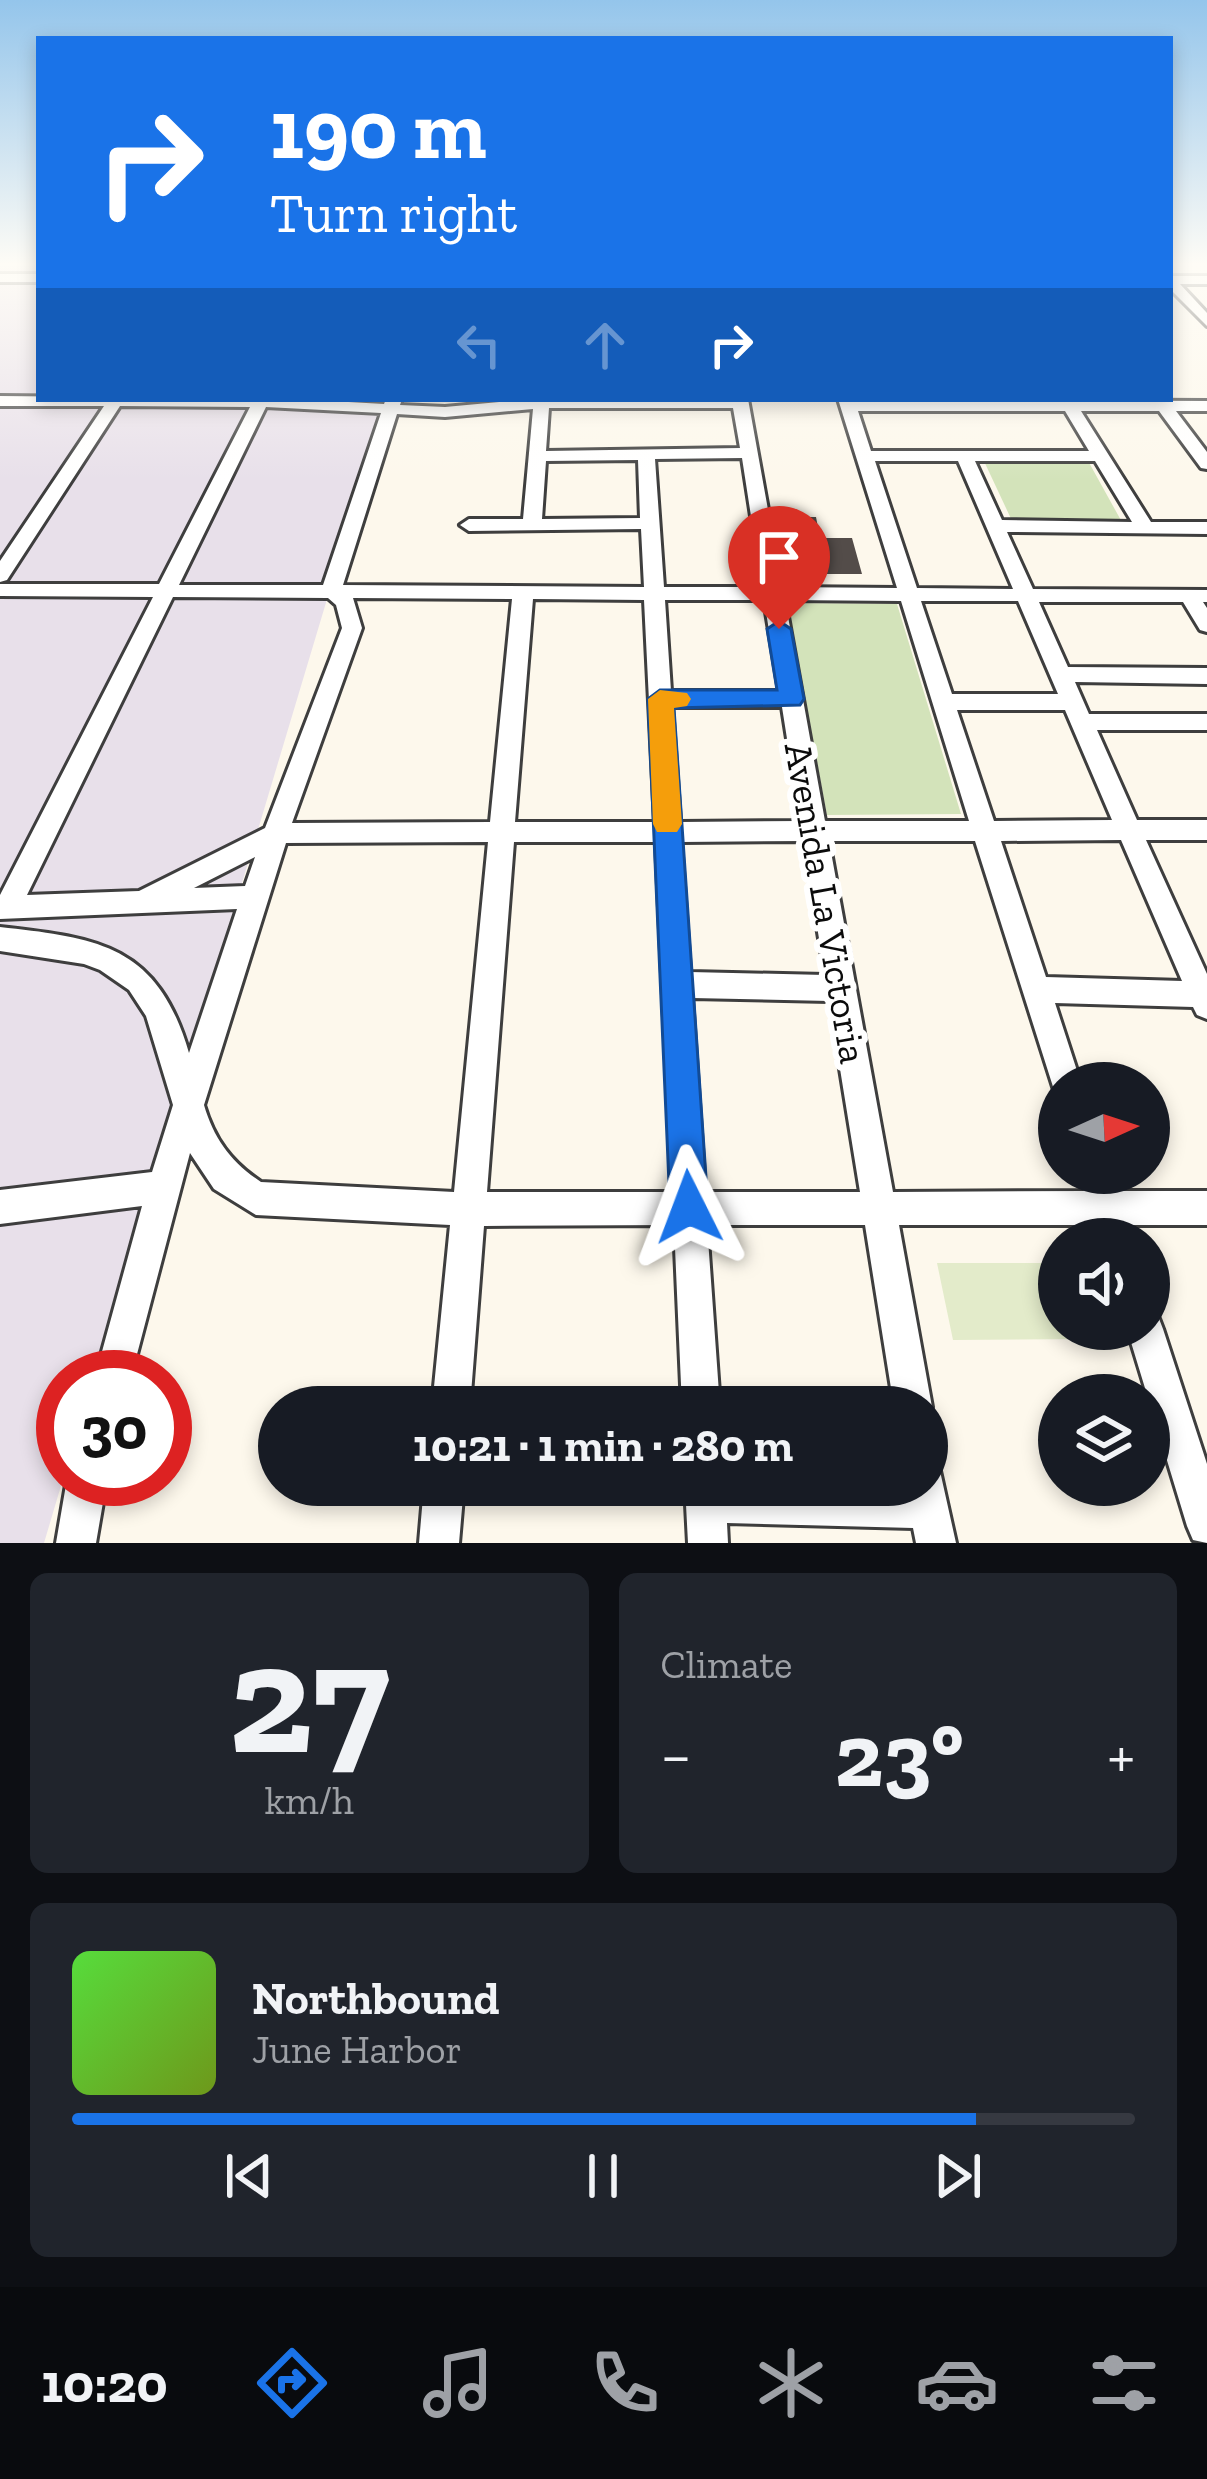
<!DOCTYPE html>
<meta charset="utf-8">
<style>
:root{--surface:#171b24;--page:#20242c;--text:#f1f3f6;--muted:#9ea1a6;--line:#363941;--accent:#1a73e8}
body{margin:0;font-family:"Zilla Slab",serif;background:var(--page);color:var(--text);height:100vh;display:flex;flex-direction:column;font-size:45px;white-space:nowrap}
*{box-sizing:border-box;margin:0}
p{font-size:39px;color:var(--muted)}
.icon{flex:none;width:66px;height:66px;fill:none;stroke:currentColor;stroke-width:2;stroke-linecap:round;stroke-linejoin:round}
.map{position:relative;height:1543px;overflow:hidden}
.drawer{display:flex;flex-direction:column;gap:30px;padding:30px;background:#0d0f14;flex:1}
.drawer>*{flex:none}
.guide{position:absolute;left:36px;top:36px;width:1137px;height:366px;border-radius:0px;box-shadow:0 6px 18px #0003;background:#1a73e8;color:#fff;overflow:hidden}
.needle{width:78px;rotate:87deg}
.tools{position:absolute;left:1038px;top:1062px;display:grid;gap:24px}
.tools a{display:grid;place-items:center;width:132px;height:132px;border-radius:50%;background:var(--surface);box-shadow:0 6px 18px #0003;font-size:60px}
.speed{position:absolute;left:36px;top:1350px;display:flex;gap:24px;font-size:60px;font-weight:700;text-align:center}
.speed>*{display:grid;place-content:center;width:156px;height:156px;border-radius:50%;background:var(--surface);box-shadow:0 6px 18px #0003;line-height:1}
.speed .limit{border:18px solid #d22;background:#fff;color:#111}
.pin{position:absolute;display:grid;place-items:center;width:102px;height:102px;color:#fff;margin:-123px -51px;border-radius:50% 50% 50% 0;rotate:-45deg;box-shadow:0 0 12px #0007}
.pin .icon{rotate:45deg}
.me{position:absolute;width:132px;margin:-66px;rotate:357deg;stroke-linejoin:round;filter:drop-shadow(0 0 9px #0008)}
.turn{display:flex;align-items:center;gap:42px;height:252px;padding:0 36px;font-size:54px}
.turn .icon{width:156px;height:156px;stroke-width:2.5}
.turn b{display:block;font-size:84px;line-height:102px}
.lanes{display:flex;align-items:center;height:114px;padding:0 36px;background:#0003;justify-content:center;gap:60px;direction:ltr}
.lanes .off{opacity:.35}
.big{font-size:90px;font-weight:700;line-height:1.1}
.drawer .tile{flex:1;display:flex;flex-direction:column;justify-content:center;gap:18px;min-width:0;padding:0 42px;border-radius:18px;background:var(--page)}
.drawer .dial{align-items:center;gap:0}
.dial b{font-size:156px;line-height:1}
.song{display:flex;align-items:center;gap:36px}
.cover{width:144px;height:144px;border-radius:18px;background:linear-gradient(135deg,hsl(110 70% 55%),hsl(80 70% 35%))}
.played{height:12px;border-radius:6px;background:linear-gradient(90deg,var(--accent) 85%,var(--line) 85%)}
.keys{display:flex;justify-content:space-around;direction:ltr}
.heat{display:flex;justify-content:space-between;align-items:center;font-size:66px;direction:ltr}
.drawer .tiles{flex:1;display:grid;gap:30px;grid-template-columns:1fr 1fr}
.tile:last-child{grid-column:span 2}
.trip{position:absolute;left:258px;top:1386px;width:690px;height:120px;border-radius:60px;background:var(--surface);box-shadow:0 6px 18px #0003;font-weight:700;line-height:120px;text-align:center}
.dock{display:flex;height:192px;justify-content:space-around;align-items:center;background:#090b0e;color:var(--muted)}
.dock .icon{width:84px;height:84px}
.dock .current{color:var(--accent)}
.dock b{font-size:54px;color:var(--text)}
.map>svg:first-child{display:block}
.industrial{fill:#e8e0ea}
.green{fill:#d3e3ba}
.pitch{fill:#e3ebca}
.building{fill:#534c49}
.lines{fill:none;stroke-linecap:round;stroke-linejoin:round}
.minor-casing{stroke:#3e3e3e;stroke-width:6}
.minor{fill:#fff;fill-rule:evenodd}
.route{fill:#1a73e8;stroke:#114b97;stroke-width:3}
.slow{fill:#f59e0b}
.labels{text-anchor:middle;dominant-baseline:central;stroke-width:12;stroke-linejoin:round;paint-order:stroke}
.street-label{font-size:39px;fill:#0b0b0b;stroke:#fff}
</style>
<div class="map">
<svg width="1207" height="1543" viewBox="0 0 1207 1543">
<rect width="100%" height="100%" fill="#fdf8ec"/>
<path class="industrial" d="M0,264h39v135h348l-293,978h-31v102l-19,64h-44z"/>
<path class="green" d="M983,459h104l36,65 -110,-1z
M787,603l110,1 64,210 -134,1z"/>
<path class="pitch" d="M937,1263h122v66h23l3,10 -132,1z"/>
<path class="building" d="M770,517h46l4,21h32l10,36h-81z"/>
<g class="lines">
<defs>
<path id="minor" d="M0,274h39v8h-39z
M1170,276h37v8h-27l27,29v13l-37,-37z
M0,396l295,3 89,5 2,-5h16l-2,6 45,2 87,-8h216l34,188 115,1 -59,-189 369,2v10h-31l31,41v17l-6,-1 -42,-57h-78l70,111h56v12l-200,-2 26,57 174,1v12h-4l4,6v24l-7,-2 -17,-28h-144l29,65 139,1v16l-132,-2 14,32h118v16h-110l40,90h70v20h-61l61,134v45l-10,-4 -4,-8 -138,-4 26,80h-22v12l-4,-2 -80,-252h-146l64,351 191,-1 -5,-18h32l6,18h90v34h-79l5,14h-34l-4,-14h-196l33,182 -5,12v-12h-33l-29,-182h-158l13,182h-38l-8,-182 -190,1 -14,181h-38l18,-182 -194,-10 -42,-26 -24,-36 -59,224h-36l47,-171 -142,18v-34l152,-18 21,-67 -27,-89 -17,-26 -29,-20 -16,-6 -84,-13v-24c100,11 158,19 189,126l48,-144 -237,10v-24l153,-298 -153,-1v-12h159l91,-177 -130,-1 -113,174 -7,2v-21l104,-155h-104zM266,407l115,6 -58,172h-144zM549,408h184l7,40 -194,3zM533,409l-10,110h-54l-9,6 9,6 172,-2 3,58 -301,-2 54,-171 48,3zM858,411h207l24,40h-218zM742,458l20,129h-98l-9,-128zM638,460l2,58 -98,1 4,-58zM875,461h83l55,128 -96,-1zM975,461h120l37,61 -130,-2zM173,597l155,1 8,7 6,23 -77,200 -126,63 -112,4zM353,598l159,1 -22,223 -198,1 70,-195zM533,599l111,1 11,222h-140zM665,600h99l15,91h-108zM785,600l116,1 68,220h-144zM921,601h97l40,93h-106zM672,707h110l18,114 -120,1zM957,710h108l47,110 -118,1zM1121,840l61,141 -136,-4 -45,-136zM803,841l22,134 -135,-3 -9,-130zM488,842l-34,350 -193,-10c-30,-20 -47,-43 -57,-77l82,-262zM514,842h142l16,350h-185zM255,857l-10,29 -51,2zM692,998l137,3 31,191h-155z
M1149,1313l9,3 5,13 44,135v79l-14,-3 -6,-14 -60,-197h22z
M927,1466l13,5 16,72h-40l-3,-15 -186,-5 1,20h-40l-3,-58 222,3 20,-3z
M67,1479h40l-11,64h-40z
M424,1485h40l-5,58h-40z"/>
</defs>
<use href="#minor" class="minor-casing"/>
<use href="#minor" class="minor"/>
</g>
<linearGradient id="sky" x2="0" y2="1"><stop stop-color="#94c5eb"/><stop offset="0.55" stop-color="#fefcf6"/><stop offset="1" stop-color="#fefcf6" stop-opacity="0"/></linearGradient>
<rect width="1207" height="480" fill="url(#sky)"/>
<path class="route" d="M779,621l12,8 13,70 -4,6 -126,3 34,499 -5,14 -14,5 -13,-5 -6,-14 -22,-508 12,-9h117l-10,-61z"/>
<path class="slow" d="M660,690l27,3 4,6 -4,7 -13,2 8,116 -5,8h-20l-4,-8 -5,-125z"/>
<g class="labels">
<g class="street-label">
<text transform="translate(826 903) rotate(80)">Avenida La Victoria</text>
</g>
</g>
</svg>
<div class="tools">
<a><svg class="needle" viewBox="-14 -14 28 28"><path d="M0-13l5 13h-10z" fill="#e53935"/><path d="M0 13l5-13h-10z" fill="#9ea1a6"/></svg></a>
<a><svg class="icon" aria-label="sound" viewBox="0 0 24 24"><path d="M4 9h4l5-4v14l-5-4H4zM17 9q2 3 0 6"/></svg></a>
<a><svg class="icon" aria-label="layers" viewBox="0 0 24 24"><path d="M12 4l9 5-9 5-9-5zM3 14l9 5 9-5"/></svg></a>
</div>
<div class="speed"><div class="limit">30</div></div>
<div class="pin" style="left:779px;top:629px;background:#d93025"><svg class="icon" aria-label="arrive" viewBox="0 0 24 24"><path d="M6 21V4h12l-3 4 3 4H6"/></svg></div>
<svg class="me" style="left:689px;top:1207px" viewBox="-20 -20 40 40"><path d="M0-17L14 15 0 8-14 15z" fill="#1a73e8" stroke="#fff" stroke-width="4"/></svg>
<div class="trip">10:21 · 1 min · 280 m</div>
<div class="guide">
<div class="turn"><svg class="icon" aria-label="right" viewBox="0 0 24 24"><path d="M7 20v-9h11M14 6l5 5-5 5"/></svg><div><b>190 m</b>Turn right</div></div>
<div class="lanes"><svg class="icon off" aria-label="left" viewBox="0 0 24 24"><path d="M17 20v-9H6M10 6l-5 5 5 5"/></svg><svg class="icon off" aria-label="ahead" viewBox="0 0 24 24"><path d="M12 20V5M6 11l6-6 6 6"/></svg><svg class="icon" aria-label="right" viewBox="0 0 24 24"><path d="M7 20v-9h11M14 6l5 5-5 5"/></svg></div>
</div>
</div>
<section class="drawer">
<div class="tiles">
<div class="tile dial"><b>27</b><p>km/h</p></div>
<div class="tile"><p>Climate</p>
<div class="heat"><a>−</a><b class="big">23°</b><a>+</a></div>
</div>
<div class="tile">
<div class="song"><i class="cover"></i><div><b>Northbound</b><p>June Harbor</p></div></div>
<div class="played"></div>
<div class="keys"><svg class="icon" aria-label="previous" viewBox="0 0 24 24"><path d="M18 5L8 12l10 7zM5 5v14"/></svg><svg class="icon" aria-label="pause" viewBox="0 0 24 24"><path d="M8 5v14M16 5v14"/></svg><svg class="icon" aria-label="next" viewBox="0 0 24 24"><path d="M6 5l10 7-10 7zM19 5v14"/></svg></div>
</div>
</div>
</section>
<nav class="dock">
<b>10:20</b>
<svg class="icon current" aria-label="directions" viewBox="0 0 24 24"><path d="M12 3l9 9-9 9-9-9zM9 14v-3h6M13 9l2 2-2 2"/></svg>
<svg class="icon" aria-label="music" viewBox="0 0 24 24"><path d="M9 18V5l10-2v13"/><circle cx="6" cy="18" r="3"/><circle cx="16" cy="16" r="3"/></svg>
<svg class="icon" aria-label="phone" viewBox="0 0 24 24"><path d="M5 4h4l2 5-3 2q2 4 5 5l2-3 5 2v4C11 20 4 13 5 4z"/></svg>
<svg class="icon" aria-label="climate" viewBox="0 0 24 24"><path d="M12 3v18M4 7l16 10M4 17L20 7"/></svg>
<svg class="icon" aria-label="car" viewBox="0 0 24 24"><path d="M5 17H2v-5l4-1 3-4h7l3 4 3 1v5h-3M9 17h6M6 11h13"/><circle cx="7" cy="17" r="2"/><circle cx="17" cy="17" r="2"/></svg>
<svg class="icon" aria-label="filters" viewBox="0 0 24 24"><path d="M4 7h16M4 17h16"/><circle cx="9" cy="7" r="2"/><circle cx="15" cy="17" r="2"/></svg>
</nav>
